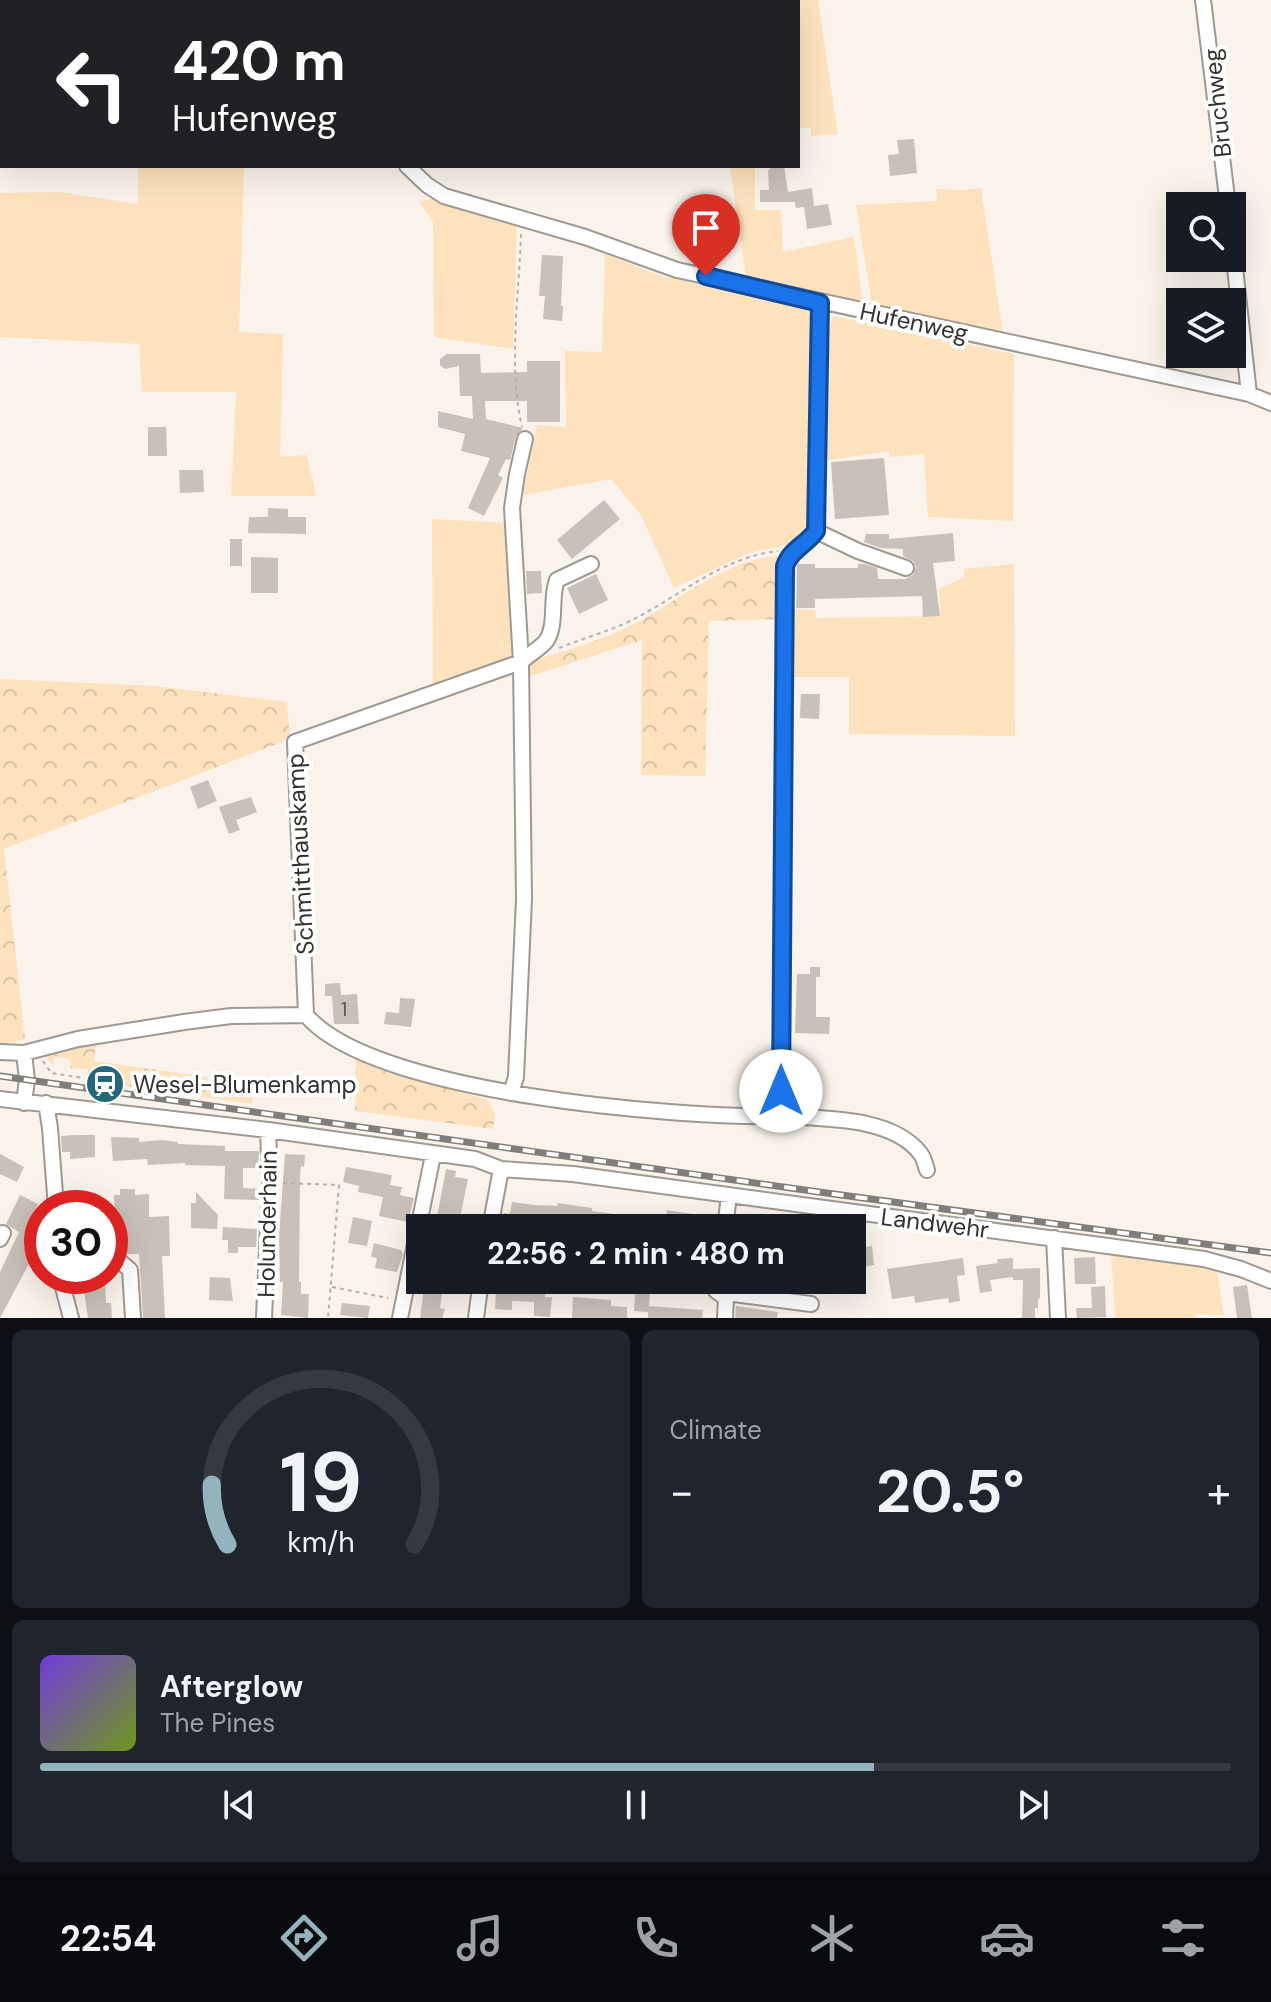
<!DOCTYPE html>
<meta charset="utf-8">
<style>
:root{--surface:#171b24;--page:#20242c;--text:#f1f3f6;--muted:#9ea1a6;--line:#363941;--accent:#94b4bd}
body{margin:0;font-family:"DM Sans",sans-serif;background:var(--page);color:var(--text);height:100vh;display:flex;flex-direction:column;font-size:30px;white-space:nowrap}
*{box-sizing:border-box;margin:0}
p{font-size:26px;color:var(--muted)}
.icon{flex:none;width:44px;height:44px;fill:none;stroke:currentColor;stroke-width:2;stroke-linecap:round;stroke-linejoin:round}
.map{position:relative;height:1318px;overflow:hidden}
.panel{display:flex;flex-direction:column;gap:12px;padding:12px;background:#0d0f14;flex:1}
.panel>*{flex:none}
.banner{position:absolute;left:0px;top:0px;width:800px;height:168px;box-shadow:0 8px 32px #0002;background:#202124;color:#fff;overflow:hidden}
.buttons{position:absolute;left:1166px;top:192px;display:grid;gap:16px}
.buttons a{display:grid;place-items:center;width:80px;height:80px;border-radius:0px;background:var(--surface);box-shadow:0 8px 32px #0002;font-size:40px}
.speed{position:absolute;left:24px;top:1190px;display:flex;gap:16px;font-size:40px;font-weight:700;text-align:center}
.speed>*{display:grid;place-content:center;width:104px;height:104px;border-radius:50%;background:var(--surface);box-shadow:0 8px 32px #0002;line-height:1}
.speed .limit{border:12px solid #d22;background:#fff;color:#111}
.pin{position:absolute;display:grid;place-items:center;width:68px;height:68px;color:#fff;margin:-82px -34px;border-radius:50% 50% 50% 0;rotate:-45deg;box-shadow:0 0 8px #0007}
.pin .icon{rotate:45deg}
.me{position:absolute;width:88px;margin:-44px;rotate:0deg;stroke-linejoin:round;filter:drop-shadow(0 0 6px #0008)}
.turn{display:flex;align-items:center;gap:28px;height:168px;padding:0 40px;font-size:36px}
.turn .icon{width:104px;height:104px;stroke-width:2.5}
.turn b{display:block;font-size:56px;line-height:68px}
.big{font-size:60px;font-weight:700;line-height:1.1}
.panel .card{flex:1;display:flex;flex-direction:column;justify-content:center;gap:12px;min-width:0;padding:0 28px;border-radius:12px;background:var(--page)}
.panel .dial{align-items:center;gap:0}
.dial svg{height:208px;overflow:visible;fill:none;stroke:var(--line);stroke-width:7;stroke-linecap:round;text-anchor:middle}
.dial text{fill:var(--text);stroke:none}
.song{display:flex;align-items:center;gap:24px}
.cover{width:96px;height:96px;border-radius:12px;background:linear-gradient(135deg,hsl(260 70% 55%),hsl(80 70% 35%))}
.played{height:8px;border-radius:4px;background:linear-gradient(90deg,var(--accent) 70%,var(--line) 70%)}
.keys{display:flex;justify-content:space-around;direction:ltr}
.heat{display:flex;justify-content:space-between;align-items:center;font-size:44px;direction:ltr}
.panel .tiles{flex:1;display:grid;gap:12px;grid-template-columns:1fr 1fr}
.card:last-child{grid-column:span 2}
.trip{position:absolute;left:406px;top:1214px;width:460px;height:80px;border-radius:0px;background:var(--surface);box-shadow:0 8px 32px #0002;font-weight:700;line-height:80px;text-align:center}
.dock{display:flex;height:128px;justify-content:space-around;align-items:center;background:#090b0e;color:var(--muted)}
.dock .icon{width:56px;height:56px}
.dock .active{color:var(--accent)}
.dock b{font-size:36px;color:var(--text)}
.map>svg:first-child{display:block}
.grass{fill:#fde2bd}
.forest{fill:url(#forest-crowns)}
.building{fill:#c7c1b9}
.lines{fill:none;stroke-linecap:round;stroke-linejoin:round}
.minor-casing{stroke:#9e9992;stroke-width:18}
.path{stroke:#b5b0aa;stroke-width:2;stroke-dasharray:4 4;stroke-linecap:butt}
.minor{stroke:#fff;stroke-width:14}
.rail-casing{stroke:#817d78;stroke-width:7}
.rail{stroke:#fff;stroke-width:4;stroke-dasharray:12;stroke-linecap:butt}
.route-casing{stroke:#114b97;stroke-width:20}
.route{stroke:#1a73e8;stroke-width:14}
.labels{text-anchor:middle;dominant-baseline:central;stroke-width:8;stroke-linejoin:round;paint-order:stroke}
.number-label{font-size:20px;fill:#595551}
.street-label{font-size:24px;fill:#34312e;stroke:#fff}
.poi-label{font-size:24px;fill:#34312e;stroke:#fff;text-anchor:start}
</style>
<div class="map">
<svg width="1271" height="1318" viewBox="0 0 1271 1318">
<defs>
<pattern id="forest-crowns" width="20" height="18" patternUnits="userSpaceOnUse" patternTransform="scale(2)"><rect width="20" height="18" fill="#fde2bd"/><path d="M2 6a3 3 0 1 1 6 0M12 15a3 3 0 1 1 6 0" fill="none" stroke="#d9c2a3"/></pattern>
</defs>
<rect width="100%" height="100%" fill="#f9f3eb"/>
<path class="grass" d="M706,0h112l20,134 -27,2v-8h-13v-126z
M138,166h106l-5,166 44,2 -3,123 27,-2 9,41h-85l5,-104h-94l-3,-48 -139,-7v-144l60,-1 78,12z
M730,166h25v44h26l2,42 71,-15 9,66 -117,-25z
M981,188l22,145 -131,-28 -16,-100 81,-4 -1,-12 27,1z
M431,199l86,27 -4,123 -79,-12 -1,-115 -14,-20z
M605,254l56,22 147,34 7,12 -2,198 -7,18 -26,9 -29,5 -77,36 -33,-73 -30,-36 -88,16 14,-70 29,2 -1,-76 37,1z
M833,316l181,38 -1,167 -85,-4 -4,-63 -34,3 -1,-6 -66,10v-112z
M432,519l78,4 5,134 -82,29z
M1014,564l1,172 -166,-2v-57h-59v-68l25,1 1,8 124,-2 -1,-27 25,-12v-8z
M1111,1251l89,13 17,7 7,44 -28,-1 -1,4h-80z"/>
<path class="forest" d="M781,556l-1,63 -71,2 -4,155 -64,-1 1,-135 -117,38v-14c34,-13 73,-21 105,-38 48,-24 95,-68 151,-70z
M0,679l155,7 132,16 3,37 -286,110 21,191 -25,4z
M96,1044l-2,17 114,16 -2,13 47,6 -1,8 -130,-19v-5l-35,-5 1,-6 -18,-1v-9l-15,-2 -2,9 -10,-14z
M356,1058l21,11 111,31 7,15 -2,14 -138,-18z"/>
<path class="building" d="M914,139l3,34 -27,3 -2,-21 11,-1 -2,-14z
M772,166h12l4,26 24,-4 2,18 14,-2 4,21 -25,4 -3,-22 -8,1 -1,-6h-35v-12h9l-1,-19z
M542,255l21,1 -2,50h2l-1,15 -19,-2 2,-23h-6z
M480,354l1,19 46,-1v-11h33v61h-33v-21h-42l1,18 37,9 -7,8 -6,24 -4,-1 -8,16 5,3 -19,38 -16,-8 22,-50 -29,-7 4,-17 -27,-7v-16l35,8 -1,-23h-12l-1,-30 -14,3 -5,-4v-6l7,-5z
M148,427h18l1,29h-19z
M884,458l5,57 -54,4 -4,-57z
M179,470h24l1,22 -24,1z
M604,500l16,19 -48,40 -15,-19z
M268,508l20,1v8h18v17l-58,-1 1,-16h19z
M953,533l2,28 -22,2 7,53 -17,1 -1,-21 -107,3v9h-19l1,-44h18v4h43v-4h7l12,4 1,11h27l8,-4 3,-8 -3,-6 -10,-5v-7l-23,-1 -16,-6 2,-8h23v5z
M230,539h12v27h-12z
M251,557l27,1v35h-27z
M526,571h15l1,22 -15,1z
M596,574l12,26 -29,14 -12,-26z
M801,694h19l-1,25 -19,-1z
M208,780l9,21 -19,8 -8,-22z
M251,797l6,15 -21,8 4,10 -11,4 -10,-27z
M810,967h10v10h-4v40h14l-1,17 -34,-1 2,-59h13z
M340,983l1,12 16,-1 2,30h-25l-2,-28h-7v-12z
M400,998l15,1 -4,28 -27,-3 2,-12 13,1z
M75,1135h20v22l-25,2v-7h-8l-1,-16z
M111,1137l28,1v4l23,-2 16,2v2l47,2v5h34l-1,17h-15v20l17,1 -1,11 -35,-1 1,-33 -40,-1v-2l-37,2 -1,-6 -34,2z
M0,1154l24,13 -7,15 -17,-8z
M285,1154l20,1 -1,12 -3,-1 -1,10 -1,106h2v12h8l-1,24 -27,-3 2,-33h-3l-1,-46z
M346,1167l46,8 -2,10 12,2 -2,8 14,3 -6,24 -29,-6 4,-19 -25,-5 1,-6 -16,-4z
M446,1169l10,2 -1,6 13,2 -8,39 6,1 -2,9h-29z
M120,1189h15v6l14,-1v23l20,-1 1,40h-8l3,62h-22l-4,-64h-13l-9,-6h-7v-29h5l-1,-24h6z
M196,1192l22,23 -1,14 -26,-1v-25h5z
M20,1195l18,9 -10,21 3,2 -5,8 3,2 -5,11 7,3 -3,7 3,2 -31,58v-46l19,-40 -13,-8z
M512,1202l22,3 23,1 1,-3 34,5v3l22,3v3l37,5 -1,6h-61v-2l-33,-5 -1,3 -11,-2 -1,6h-41l2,-15 6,1z
M667,1210l38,6 -2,12h-39z
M353,1217l19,4 -5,25 -19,-3z
M223,1227l34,2 -1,18h-18v6h-10v-13h-6z
M374,1243l27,7 2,4 -6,18 -22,-4 2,-10 -6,-1z
M864,1244l1,3 7,-1 2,19 -22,4v-23z
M1095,1257l1,27h-21l-1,-26z
M963,1258l2,17 -8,1 3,25 -11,2 -1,-5 -33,5 -1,-7 -22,3 -5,-30z
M1013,1258v11l27,-1v30l-2,1v9h-3v10h-13l1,-38h-10v-3l-23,3 2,11 -12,2 -4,-27 22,-3 -1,-4z
M82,1276h23l1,27h5l1,15h-24z
M210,1277l20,1 3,23 -24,-1z
M425,1280h19l-4,28 5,1 -3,9h-22z
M1247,1285l5,33h-15l-4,-31z
M1105,1286l1,31 -29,1 -1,-10h16l-1,-21z
M530,1288l16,1 -1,8h7l-2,20 -16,-1v-14l-22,-1v9l-17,-1 1,-20 34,2z
M635,1292l15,1 -1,13 54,4 -1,8h-54v-6l-14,-1z
M573,1297l38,3v6l16,1v11h-55z
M342,1303l28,3 -2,12 -28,-3z
M736,1306l42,6 -1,6h-42z"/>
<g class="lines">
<defs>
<path id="minor" d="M163,0l4,2
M1203,0l25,206
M407,166l20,19 17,11 141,41 92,33 572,124
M1232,241l17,153 22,9
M816,531l42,20 48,17
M306,1015l-11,-273 226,-80c7,-7 20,-14 26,-22 10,-17 3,-42 10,-60l34,-16
M0,1052l24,1 54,-14 106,-17 47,-6 75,-1c66,79 372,103 475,101l4,-550c6,-17 21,-21 31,-35l4,-228
M24,1053l3,27 -3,23
M511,1093l5,-16 8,-178 -3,-237 -9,-154 5,-34 8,-35
M0,1099l268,31 207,29 26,10 72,5 631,85 37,10 30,12
M46,1103l4,25 6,80
M781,1116c41,3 110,0 139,37 4,4 5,12 7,17
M490,1228l11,-59
M725,1228l4,-33
M1054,1238l4,80
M0,1239l3,-6
M110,1258h6l14,12 3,48
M60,1276l11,42
M718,1280l-2,11 10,7 -1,20
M722,1295l4,-2 85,11
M264,1318l6,-136 -2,-52
M400,1318l33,-163
M476,1318l5,-38"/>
</defs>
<use href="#minor" class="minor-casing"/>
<path class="path" d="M521,234c-2,60 -13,134 1,193
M559,648c23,-9 47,-16 69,-26 52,-25 91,-64 150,-71
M43,1061l8,12 33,5
M283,1183l56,2 -11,133
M332,1287l56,11"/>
<use href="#minor" class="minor"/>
<defs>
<path id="rail" d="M0,1076l819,116 452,61"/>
</defs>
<use href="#rail" class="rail-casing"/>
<use href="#rail" class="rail"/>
</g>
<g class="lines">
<defs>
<path id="route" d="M706,276l114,27 -4,228c-10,14 -25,18 -31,35l-4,525"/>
</defs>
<use href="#route" class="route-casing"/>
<use href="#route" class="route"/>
</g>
<defs>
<symbol id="station-disc" viewBox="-11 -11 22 22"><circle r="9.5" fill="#236878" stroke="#fff"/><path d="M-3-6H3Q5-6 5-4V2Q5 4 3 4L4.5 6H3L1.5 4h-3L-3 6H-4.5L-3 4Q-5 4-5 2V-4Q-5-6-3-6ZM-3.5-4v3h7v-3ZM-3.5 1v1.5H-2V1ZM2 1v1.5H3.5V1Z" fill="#fff"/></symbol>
</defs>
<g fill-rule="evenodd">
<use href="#station-disc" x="83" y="1062" width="44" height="44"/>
</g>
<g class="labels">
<g class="number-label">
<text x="344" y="1009">1</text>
</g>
<g class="street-label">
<text transform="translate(1217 103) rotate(-96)">Bruchweg</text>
<text transform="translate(914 322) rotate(12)">Hufenweg</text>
<text transform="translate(300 854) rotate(-93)">Schmitthauskamp</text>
<text transform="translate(935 1223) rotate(7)">Landwehr</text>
<text transform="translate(267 1224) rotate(-89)">Holunderhain</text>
</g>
<g class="poi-label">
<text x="133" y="1084">Wesel-Blumenkamp</text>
</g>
</g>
</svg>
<div class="buttons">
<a><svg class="icon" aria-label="search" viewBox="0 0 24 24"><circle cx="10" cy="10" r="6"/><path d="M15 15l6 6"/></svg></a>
<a><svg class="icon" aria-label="layers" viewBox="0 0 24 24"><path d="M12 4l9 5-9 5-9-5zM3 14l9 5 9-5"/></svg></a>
</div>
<div class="speed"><div class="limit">30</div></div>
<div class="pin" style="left:706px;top:276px;background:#d93025"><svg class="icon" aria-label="arrive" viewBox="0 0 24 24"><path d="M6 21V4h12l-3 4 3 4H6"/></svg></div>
<svg class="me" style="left:781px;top:1091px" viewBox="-20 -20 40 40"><circle r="19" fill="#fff"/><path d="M0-13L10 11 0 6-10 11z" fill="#1a73e8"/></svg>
<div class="trip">22:56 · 2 min · 480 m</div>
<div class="banner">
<div class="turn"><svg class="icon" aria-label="left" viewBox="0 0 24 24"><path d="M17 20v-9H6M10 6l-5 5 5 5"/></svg><div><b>420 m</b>Hufenweg</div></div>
</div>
</div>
<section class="panel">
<div class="tiles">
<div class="card dial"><svg viewBox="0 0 100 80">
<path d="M14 69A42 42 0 1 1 86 69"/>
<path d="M14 69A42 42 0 0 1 8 46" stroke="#94b4bd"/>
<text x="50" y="56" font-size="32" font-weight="700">19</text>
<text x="50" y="72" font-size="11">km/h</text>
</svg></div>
<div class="card"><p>Climate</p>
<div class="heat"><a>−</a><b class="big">20.5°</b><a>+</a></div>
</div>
<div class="card">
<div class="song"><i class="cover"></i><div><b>Afterglow</b><p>The Pines</p></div></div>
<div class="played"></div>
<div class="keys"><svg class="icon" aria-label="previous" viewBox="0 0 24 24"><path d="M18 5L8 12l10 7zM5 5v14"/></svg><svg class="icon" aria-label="pause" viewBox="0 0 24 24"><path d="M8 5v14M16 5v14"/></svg><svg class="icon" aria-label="next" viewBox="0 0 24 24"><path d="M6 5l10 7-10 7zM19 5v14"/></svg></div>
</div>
</div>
</section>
<nav class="dock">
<b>22:54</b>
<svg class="icon active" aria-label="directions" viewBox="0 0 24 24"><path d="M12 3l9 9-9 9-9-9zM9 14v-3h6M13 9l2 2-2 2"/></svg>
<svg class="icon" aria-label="music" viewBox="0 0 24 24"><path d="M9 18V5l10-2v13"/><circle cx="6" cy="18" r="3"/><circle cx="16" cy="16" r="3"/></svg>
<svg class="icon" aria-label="phone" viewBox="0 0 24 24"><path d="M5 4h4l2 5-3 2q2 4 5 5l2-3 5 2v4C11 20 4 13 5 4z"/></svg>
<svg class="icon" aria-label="climate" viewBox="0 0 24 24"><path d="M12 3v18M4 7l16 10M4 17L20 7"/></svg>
<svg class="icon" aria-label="car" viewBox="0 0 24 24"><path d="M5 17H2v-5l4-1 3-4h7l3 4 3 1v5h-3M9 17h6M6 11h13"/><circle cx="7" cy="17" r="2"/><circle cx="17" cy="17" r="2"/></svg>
<svg class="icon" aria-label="filters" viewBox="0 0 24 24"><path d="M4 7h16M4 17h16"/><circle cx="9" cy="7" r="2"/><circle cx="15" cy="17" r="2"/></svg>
</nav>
